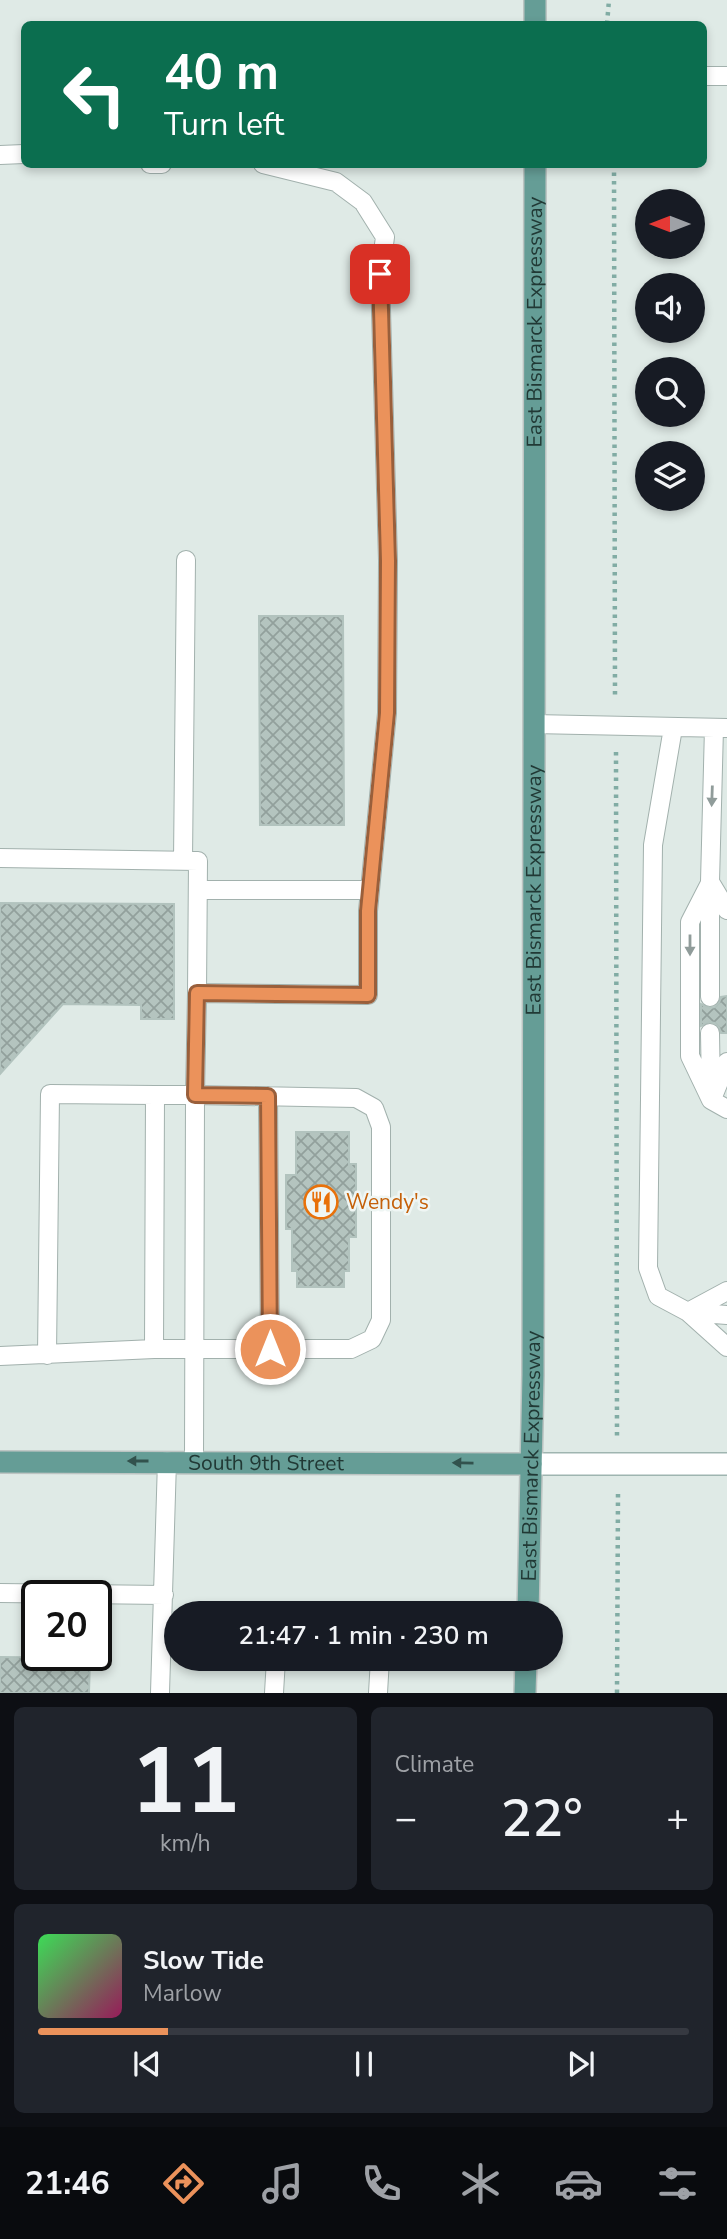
<!DOCTYPE html>
<meta charset="utf-8">
<style>
:root{--surface:#171b24;--page:#20242c;--text:#f1f3f6;--muted:#9ea1a6;--line:#363941;--accent:#eb925b}
body{margin:0;font-family:"Nunito Sans",sans-serif;background:var(--page);color:var(--text);height:100vh;display:flex;flex-direction:column;font-size:26px;white-space:nowrap}
*{box-sizing:border-box;margin:0}
p{font-size:23px;color:var(--muted)}
.icon{flex:none;width:38px;height:38px;fill:none;stroke:currentColor;stroke-width:2;stroke-linecap:round;stroke-linejoin:round}
.map{position:relative;height:1693px;overflow:hidden}
.drawer{display:flex;flex-direction:column;gap:14px;padding:14px;background:#0d0f14;flex:1}
.drawer>*{flex:none}
.hud{position:absolute;left:21px;top:21px;width:686px;height:147px;border-radius:10px;box-shadow:0 4px 10px #0003;background:#0b6e4f;color:#fff;overflow:hidden}
.needle{width:46px;rotate:270deg}
.tools{position:absolute;left:635px;top:189px;display:grid;gap:14px}
.tools a{display:grid;place-items:center;width:70px;height:70px;border-radius:50%;background:var(--surface);box-shadow:0 4px 10px #0003;font-size:35px}
.speed{position:absolute;left:21px;top:1580px;display:flex;gap:14px;font-size:35px;font-weight:700;text-align:center}
.speed>*{display:grid;place-content:center;width:91px;height:91px;border-radius:50%;background:var(--surface);box-shadow:0 4px 10px #0003;line-height:1}
.speed .limit{border:4px solid #111;border-radius:10px;background:#fff;color:#111}
.pin{position:absolute;display:grid;place-items:center;width:60px;height:60px;color:#fff;margin:-30px;border-radius:14px;box-shadow:0 4px 10px #0006}
.me{position:absolute;width:77px;margin:-38px;rotate:0deg;stroke-linejoin:round;filter:drop-shadow(0 0 5px #0008)}
.turn{display:flex;align-items:center;gap:24px;height:147px;padding:0 28px;font-size:32px}
.turn .icon{width:91px;height:91px;stroke-width:2.5}
.turn b{display:block;font-size:49px;line-height:60px}
.big{font-size:52px;font-weight:600;line-height:1.1}
.drawer .card{flex:1;display:flex;flex-direction:column;justify-content:center;gap:10px;min-width:0;padding:0 24px;border-radius:10px;background:var(--page)}
.drawer .dial{align-items:center;gap:0}
.dial b{font-size:91px;line-height:1}
.song{display:flex;align-items:center;gap:21px}
.cover{width:84px;height:84px;border-radius:10px;background:linear-gradient(135deg,hsl(130 70% 55%),hsl(330 70% 35%))}
.played{height:7px;border-radius:4px;background:linear-gradient(90deg,var(--accent) 20%,var(--line) 20%)}
.keys{display:flex;justify-content:space-around;direction:ltr}
.heat{display:flex;justify-content:space-between;align-items:center;font-size:38px;direction:ltr}
.drawer .tiles{flex:1;display:grid;gap:14px;grid-template-columns:1fr 1fr}
.card:last-child{grid-column:span 2}
.trip{position:absolute;left:164px;top:1601px;width:399px;height:70px;border-radius:35px;background:var(--surface);box-shadow:0 4px 10px #0003;font-weight:600;line-height:70px;text-align:center}
.tabs{display:flex;height:112px;justify-content:space-around;align-items:center;background:#090b0e;color:var(--muted)}
.tabs .icon{width:49px;height:49px}
.tabs .active{color:var(--accent)}
.tabs b{font-size:32px;color:var(--text)}
.map>svg:first-child{display:block}
.building{fill:url(#building-cross-hatch);stroke:#b2c3be;stroke-width:2}
.lines{fill:none;stroke-linecap:round;stroke-linejoin:round}
.lane-casing{stroke:#a2b1ad;stroke-width:20}
.secondary-casing{stroke:#9fb5b0;stroke-width:24}
.primary-casing{stroke:#bcc4c2;stroke-width:24}
.path{stroke:#81aca4;stroke-width:4.5;stroke-dasharray:3.5 5;stroke-linecap:butt}
.lane{stroke:#fff;stroke-width:18}
.secondary{stroke:#fff;stroke-width:21}
.primary{stroke:#659d96;stroke-width:21}
.oneway{fill:#909c9a}
.oneway2{fill:#32524d}
.route-casing{stroke:#995f3b;stroke-width:18}
.route{stroke:#eb925b;stroke-width:12}
.labels{text-anchor:middle;dominant-baseline:central;stroke-width:5;stroke-linejoin:round;paint-order:stroke}
.street-label{font-size:21px;fill:#213935;stroke:#eff6f4}
.food-label{font-size:21px;fill:#c56008;stroke:#eff6f4;text-anchor:start}
</style>
<div class="map">
<svg width="727" height="1693" viewBox="0 0 727 1693">
<defs>
<pattern id="building-cross-hatch" width="8" height="8" patternUnits="userSpaceOnUse" patternTransform="scale(1.75)"><rect width="8" height="8" fill="#b4c4bf"/><path d="M0 0l8 8M0 8l8-8" fill="none" stroke="#92a09c"/></pattern>
</defs>
<rect width="100%" height="100%" fill="#dfeae6"/>
<path class="building" d="M259,616h84l1,209h-84z
M0,903l174,1v115h-33v-14l-78,-1 -63,70z
M727,996v37h-6l-2,-6 -4,-4 -6,-1 -8,4v-22l8,4 6,-1 4,-4 2,-6z
M296,1132h53v32h7v73h-7v34h-5v16h-47v-16h-5v-42h-6v-54h10z
M0,1657l90,1 -1,35h-89z"/>
<g class="lines">
<defs>
<path id="lane" d="M704,76h23
M0,155l24,-1
M150,164h12
M533,724l194,4
M673,728l-20,117 -5,423 10,28 30,16 39,3
M0,858l198,3 -1,132
M183,861l3,-301
M710,882l17,28
M709,885l-19,37v134l21,44 16,9
M198,890h172
M710,997v-115l4,-154
M710,1033l1,59
M714,1094l13,-32
M155,1095h40l2,-102 171,2v-84l19,-198 1,-152 -8,-287 5,-37 -22,-35 -27,-20 -73,-18
M268,1096l2,253
M727,1291l-39,21 39,35
M154,1349h197l21,-10 9,-19v-193l-7,-19 -18,-10 -161,-3 -1,366
M0,1356l154,-7 1,-254 -105,-1 -3,261
M0,1593l164,2
M160,1693l7,-232
M274,1693l2,-34
M378,1693l2,-34"/>
<path id="secondary" d="M531,1464h196"/>
<g id="primary">
<path d="M535,0v24"/>
<path id="s1" d="M0,1462l531,2"/>
<path id="s2" d="M528,1614l5,-239 2,-1211"/>
<path d="M525,1693l1,-34"/>
</g>
</defs>
<use href="#lane" class="lane-casing"/>
<use href="#secondary" class="secondary-casing"/>
<use href="#primary" class="primary-casing"/>
<path class="path" d="M607,24l2,-24
M614,164l1,534
M616,752l1,685
M617,1693l1,-199"/>
<use href="#lane" class="lane"/>
<use href="#secondary" class="secondary"/>
<use href="#primary" class="primary"/>
</g>
<defs><path id="oneway-solid" d="M-6-.8H1V-3.2L6.5 0L1 3.2V.8H-6Z" transform="scale(1.75)"/></defs>
<g class="oneway">
<use href="#oneway-solid" transform="translate(712 796) rotate(92)"/>
<use href="#oneway-solid" transform="translate(690 945) rotate(90)"/>
</g>
<g class="oneway2">
<use href="#oneway-solid" transform="translate(138 1461) rotate(180)"/>
<use href="#oneway-solid" transform="translate(463 1463) rotate(-179)"/>
</g>
<g class="lines">
<defs>
<path id="route" d="M270,1349l-2,-253 -73,-1 2,-102 171,2v-84l19,-198 1,-152 -8,-287"/>
</defs>
<use href="#route" class="route-casing"/>
<use href="#route" class="route"/>
</g>
<defs>
<symbol id="restaurant-ring" viewBox="-11 -11 22 22"><circle r="9.5" fill="#eff6f4" stroke="#e8710a" stroke-width="1.5"/><path d="M-5-6h1v4h1v-4h1v4h1v-4h1v5L-1.5 .5V6h-2V.5L-5-1ZM5-6V6H3V1.5H1.5Q1.5-4 5-6Z" fill="#e8710a"/></symbol>
</defs>
<g fill-rule="evenodd">
<use href="#restaurant-ring" x="302" y="1183" width="38" height="38"/>
</g>
<g class="labels">
<g class="street-label">
<text stroke="none"><textPath href="#s2" startOffset="1292">East Bismarck Expressway</textPath></text>
<text stroke="none"><textPath href="#s2" startOffset="724">East Bismarck Expressway</textPath></text>
<text stroke="none"><textPath href="#s2" startOffset="158">East Bismarck Expressway</textPath></text>
<text stroke="none"><textPath href="#s1" startOffset="266">South 9th Street</textPath></text>
</g>
<g class="food-label">
<text x="346" y="1202">Wendy's</text>
</g>
</g>
</svg>
<div class="tools">
<a><svg class="needle" viewBox="-14 -14 28 28"><path d="M0-13l5 13h-10z" fill="#e53935"/><path d="M0 13l5-13h-10z" fill="#9ea1a6"/></svg></a>
<a><svg class="icon" aria-label="sound" viewBox="0 0 24 24"><path d="M4 9h4l5-4v14l-5-4H4zM17 9q2 3 0 6"/></svg></a>
<a><svg class="icon" aria-label="search" viewBox="0 0 24 24"><circle cx="10" cy="10" r="6"/><path d="M15 15l6 6"/></svg></a>
<a><svg class="icon" aria-label="layers" viewBox="0 0 24 24"><path d="M12 4l9 5-9 5-9-5zM3 14l9 5 9-5"/></svg></a>
</div>
<div class="speed"><div class="limit">20</div></div>
<div class="pin" style="left:380px;top:274px;background:#d93025"><svg class="icon" aria-label="arrive" viewBox="0 0 24 24"><path d="M6 21V4h12l-3 4 3 4H6"/></svg></div>
<svg class="me" style="left:270px;top:1349px" viewBox="-20 -20 40 40"><circle r="17" fill="#eb925b" stroke="#fff" stroke-width="3"/><path d="M0-11L8 9 0 5-8 9z" fill="#fff"/></svg>
<div class="trip">21:47 · 1 min · 230 m</div>
<div class="hud">
<div class="turn"><svg class="icon" aria-label="left" viewBox="0 0 24 24"><path d="M17 20v-9H6M10 6l-5 5 5 5"/></svg><div><b>40 m</b>Turn left</div></div>
</div>
</div>
<section class="drawer">
<div class="tiles">
<div class="card dial"><b>11</b><p>km/h</p></div>
<div class="card"><p>Climate</p>
<div class="heat"><a>−</a><b class="big">22°</b><a>+</a></div>
</div>
<div class="card">
<div class="song"><i class="cover"></i><div><b>Slow Tide</b><p>Marlow</p></div></div>
<div class="played"></div>
<div class="keys"><svg class="icon" aria-label="previous" viewBox="0 0 24 24"><path d="M18 5L8 12l10 7zM5 5v14"/></svg><svg class="icon" aria-label="pause" viewBox="0 0 24 24"><path d="M8 5v14M16 5v14"/></svg><svg class="icon" aria-label="next" viewBox="0 0 24 24"><path d="M6 5l10 7-10 7zM19 5v14"/></svg></div>
</div>
</div>
</section>
<nav class="tabs">
<b>21:46</b>
<svg class="icon active" aria-label="directions" viewBox="0 0 24 24"><path d="M12 3l9 9-9 9-9-9zM9 14v-3h6M13 9l2 2-2 2"/></svg>
<svg class="icon" aria-label="music" viewBox="0 0 24 24"><path d="M9 18V5l10-2v13"/><circle cx="6" cy="18" r="3"/><circle cx="16" cy="16" r="3"/></svg>
<svg class="icon" aria-label="phone" viewBox="0 0 24 24"><path d="M5 4h4l2 5-3 2q2 4 5 5l2-3 5 2v4C11 20 4 13 5 4z"/></svg>
<svg class="icon" aria-label="climate" viewBox="0 0 24 24"><path d="M12 3v18M4 7l16 10M4 17L20 7"/></svg>
<svg class="icon" aria-label="car" viewBox="0 0 24 24"><path d="M5 17H2v-5l4-1 3-4h7l3 4 3 1v5h-3M9 17h6M6 11h13"/><circle cx="7" cy="17" r="2"/><circle cx="17" cy="17" r="2"/></svg>
<svg class="icon" aria-label="filters" viewBox="0 0 24 24"><path d="M4 7h16M4 17h16"/><circle cx="9" cy="7" r="2"/><circle cx="15" cy="17" r="2"/></svg>
</nav>
